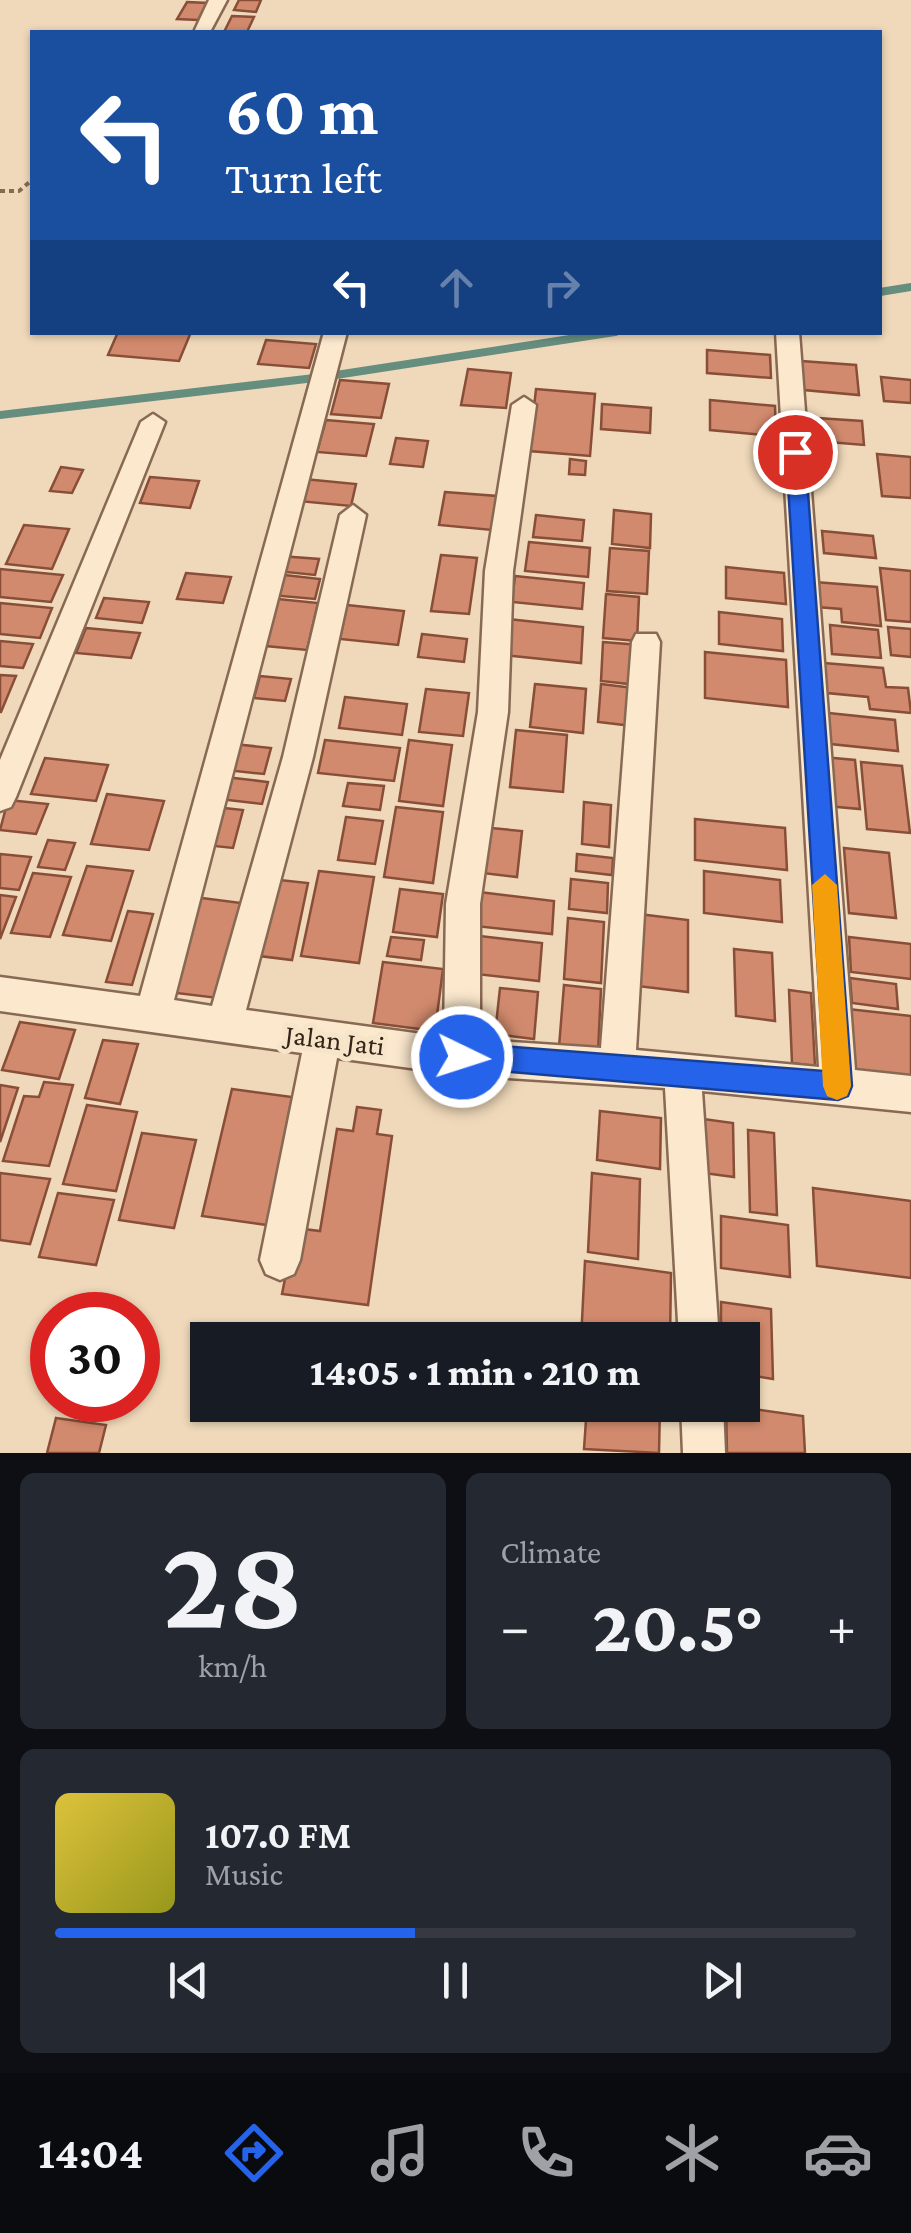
<!DOCTYPE html>
<meta charset="utf-8">
<style>
:root{--surface:#171b24;--page:#242831;--text:#f1f3f6;--muted:#9ea1a6;--line:#363941;--accent:#2563eb}
body{margin:0;font-family:"Crimson Pro",serif;background:var(--page);color:var(--text);height:100vh;display:flex;flex-direction:column;font-size:38px;white-space:nowrap}
*{box-sizing:border-box;margin:0}
p{font-size:32px;color:var(--muted)}
.icon{flex:none;width:55px;height:55px;fill:none;stroke:currentColor;stroke-width:2;stroke-linecap:round;stroke-linejoin:round}
.map{position:relative;height:1453px;overflow:hidden}
.details{display:flex;flex-direction:column;gap:20px;padding:20px;background:#0d0f14;flex:1}
.details>*{flex:none}
.banner{position:absolute;left:30px;top:30px;width:852px;height:305px;border-radius:0px;box-shadow:0 2px 8px #0004;background:#1a4fa0;color:#fff;overflow:hidden}
.speed{position:absolute;left:30px;top:1292px;display:flex;gap:20px;font-size:50px;font-weight:700;text-align:center}
.speed>*{display:grid;place-content:center;width:130px;height:130px;border-radius:50%;background:var(--surface);box-shadow:0 2px 8px #0004;line-height:1}
.speed .limit{border:15px solid #d22;background:#fff;color:#111}
.pin{position:absolute;display:grid;place-items:center;width:85px;height:85px;color:#fff;margin:-42px;border:5px solid #fff;border-radius:50%;box-shadow:0 2px 10px #0007}
.me{position:absolute;width:110px;margin:-55px;rotate:94deg;stroke-linejoin:round;filter:drop-shadow(0 0 8px #0008)}
.turn{display:flex;align-items:center;gap:35px;height:210px;padding:0 30px;font-size:45px}
.turn .icon{width:130px;height:130px;stroke-width:2.5}
.turn b{display:block;font-size:70px;line-height:85px}
.lanes{display:flex;align-items:center;height:95px;padding:0 30px;background:#0003;justify-content:center;gap:50px;direction:ltr}
.lanes .off{opacity:.35}
.big{font-size:75px;font-weight:800;line-height:1.1}
.details .widget{flex:1;display:flex;flex-direction:column;justify-content:center;gap:15px;min-width:0;padding:0 35px;border-radius:15px;background:var(--page)}
.details .dial{align-items:center;gap:0}
.dial b{font-size:130px;line-height:1}
.song{display:flex;align-items:center;gap:30px}
.cover{width:120px;height:120px;border-radius:15px;background:linear-gradient(135deg,hsl(50 70% 55%),hsl(60 70% 35%))}
.played{height:10px;border-radius:5px;background:linear-gradient(90deg,var(--accent) 45%,var(--line) 45%)}
.keys{display:flex;justify-content:space-around;direction:ltr}
.heat{display:flex;justify-content:space-between;align-items:center;font-size:55px;direction:ltr}
.details .tiles{flex:1;display:grid;gap:20px;grid-template-columns:1fr 1fr}
.widget:last-child{grid-column:span 2}
.trip{position:absolute;left:190px;top:1322px;width:570px;height:100px;border-radius:0px;background:var(--surface);box-shadow:0 2px 8px #0004;font-weight:800;line-height:100px;text-align:center}
.menu{display:flex;height:160px;justify-content:space-around;align-items:center;background:#090b0e;color:var(--muted)}
.menu .icon{width:70px;height:70px}
.menu .selected{color:var(--accent)}
.menu b{font-size:45px;color:var(--text)}
.map>svg:first-child{display:block}
.lines{fill:none;stroke-linecap:round;stroke-linejoin:round}
.stream{stroke:#668e7f;stroke-width:8}
.building{fill:#d18a6d;stroke:#884e38;stroke-width:2.5}
.street-casing{stroke:#886954;stroke-width:5}
.path{stroke:#886954;stroke-width:4;stroke-dasharray:5 4;stroke-linecap:butt}
.street{fill:#fbe8cd;fill-rule:evenodd}
.route{fill:#2563eb;stroke:#184099;stroke-width:2.5}
.slow{fill:#f59e0b}
.labels{text-anchor:middle;dominant-baseline:central;stroke-width:10;stroke-linejoin:round;paint-order:stroke}
.street-label{font-size:28px;fill:#35241a;stroke:#f7e5ca}
</style>
<div class="map">
<svg width="911" height="1453" viewBox="0 0 911 1453">
<rect width="100%" height="100%" fill="#f0d9ba"/>
<g class="lines">
<path class="stream" d="M880,292l31,-5
M0,415l323,-38 292,-45"/>
</g>
<path class="building" d="M239,0h22l-5,12 -22,-2z
M187,2l20,1 -9,17 -21,-1z
M232,16l22,1 -7,15h-23z
M118,332h73l-12,29 -71,-6z
M266,340l50,4 -7,24 -51,-4z
M707,350l63,5 1,23 -64,-5z
M801,361l55,4 3,30 -55,-5z
M468,369l43,4 -5,35 -45,-3z
M881,377l30,3v23l-27,-2z
M340,380l49,4 -8,34 -50,-4z
M536,389l59,5 -5,62 -61,-5z
M710,400l65,6 1,30 -66,-6z
M602,404l49,4 -1,25 -49,-4z
M802,417l60,4 2,24 -60,-5z
M326,420l48,4 -8,32 -49,-4z
M396,438l32,3 -5,26 -33,-3z
M877,454l34,3v41l-29,-2z
M570,459l16,2 -1,14 -16,-1z
M61,467l22,3 -11,23 -22,-2z
M150,477l49,4 -9,27 -50,-5z
M304,479l52,5 -5,22 -53,-5z
M445,492l52,4 -5,34 -53,-5z
M614,510l37,4 -1,34 -38,-4z
M536,515l48,5 -2,21 -49,-4z
M24,525l45,4 -17,40 -46,-5z
M822,531l51,5 3,22 -52,-5z
M529,542l61,6 -2,29 -63,-6z
M610,548l39,3 -2,43 -40,-3z
M441,555l36,3 -8,56 -38,-3z
M280,556l39,3 -4,16 -39,-4z
M726,567l58,6 2,31 -60,-6z
M880,568l31,3v51l-25,-2z
M0,569l63,6 -12,27 -51,-5z
M186,573l45,4 -8,26 -46,-4z
M276,574l44,5 -5,20 -45,-4z
M515,576l69,7 -2,26 -70,-7z
M815,582l62,5 4,39 -39,-4 -1,-13 -24,-2z
M606,594l33,3 -2,44 -34,-3z
M104,598l45,4 -7,21 -46,-5z
M268,598l50,5 -11,47 -52,-5z
M0,603l52,5 -12,30 -40,-4z
M347,605l57,6 -6,34 -58,-6z
M719,612l63,7 1,32 -64,-7z
M508,619l75,8 -2,36 -78,-8z
M830,625l48,5 3,28 -49,-4z
M888,627l23,2v28l-20,-2z
M86,628l54,5 -9,25 -55,-5z
M422,634l45,5 -3,23 -46,-5z
M0,641l33,3 -10,24 -23,-2z
M603,642l37,3 -2,40 -37,-4z
M705,652l81,8 2,47 -83,-9z
M824,663l59,5 3,19 22,1 3,25 -41,-4 -2,-12 -41,-4z
M0,675l16,1 -15,36h-1z
M260,676l31,3 -6,22 -31,-3z
M535,684l51,5 -3,44 -53,-6z
M601,684l33,4 -1,38 -35,-4z
M426,689l43,4 -6,43 -44,-4z
M345,697l62,7 -5,31 -63,-7z
M819,712l76,8 3,31 -77,-8z
M516,730l51,5 -4,57 -53,-5z
M325,740l75,8 -6,33 -76,-8z
M409,740l43,5 -9,61 -44,-5z
M234,744l37,4 -7,26 -38,-4z
M823,757l32,3 5,49 -33,-3z
M45,758l63,7 -12,36 -65,-7z
M861,762l41,4 8,67 -43,-4z
M225,777l43,5 -6,22 -43,-5z
M348,783l36,3 -4,24 -37,-4z
M107,794l57,7 -15,49 -58,-6z
M8,800l40,4 -12,30 -36,-4z
M584,802l27,3 -2,42 -27,-3z
M215,807l28,3 -10,38 -28,-3z
M396,807l47,5 -10,71 -49,-6z
M346,817l37,4 -8,43 -37,-4z
M695,819l90,9 2,42 -92,-10z
M480,827l42,4 -5,46 -43,-5z
M48,840l27,3 -10,27 -27,-3z
M844,848l45,5 7,65 -47,-5z
M0,854l31,3 -12,33 -19,-2z
M577,854l36,4 -1,17 -36,-4z
M87,866l46,5 -22,70 -48,-6z
M319,871l55,6 -15,86 -58,-7z
M704,871l76,9 2,42 -78,-9z
M33,873l38,4 -21,60 -39,-4z
M270,879l38,4 -16,77 -41,-5z
M571,879l37,4 -1,30 -38,-4z
M400,889l43,5 -6,43 -44,-5z
M479,892l75,9 -2,33 -77,-8z
M0,895l16,2 -16,42z
M194,897l55,7 -23,95 -58,-7z
M128,911l25,3 -21,71 -26,-3z
M639,914l49,6v72l-51,-6z
M568,918l36,4 -3,61 -37,-4z
M471,935l71,8 -3,38 -72,-8z
M391,937l33,3 -3,20 -34,-4z
M849,937l62,7v35l-60,-7z
M734,949l38,4 3,68 -39,-5z
M383,962l60,7 -8,62 -62,-8z
M850,978l46,6 2,25 -46,-6z
M564,985l37,4 -3,63 -39,-5z
M500,988l38,4 -4,47 -39,-5z
M789,990l22,3 4,73 -23,-3z
M839,1008l72,8v68l-67,-8z
M20,1022l55,8 -16,49 -57,-9z
M103,1040l35,4 -18,60 -35,-6z
M44,1082l29,3 -24,81 -46,-5 21,-65 15,1z
M0,1085l18,3 -18,54z
M232,1089l60,8 -25,128 -65,-9z
M87,1105l50,7 -21,79 -53,-7z
M357,1107l24,3 -4,24 15,2 -24,169 -86,-11 13,-66 25,3 17,-102 16,2z
M600,1111l61,7 -1,51 -63,-9z
M696,1118l37,5 1,54 -38,-5z
M748,1130l26,3 3,82 -27,-3z
M142,1133l54,7 -22,88 -55,-8z
M0,1173l50,6 -20,65 -30,-4z
M592,1173l48,6 -2,80 -50,-7z
M813,1188l98,13v77l-94,-12z
M58,1193l56,7 -18,65 -57,-8z
M721,1216l67,9 2,52 -69,-9z
M585,1261l86,12 -1,67h-89z
M721,1302l50,7 2,70 -31,-5v-34h-21z
M64,1400h53l-4,15 -51,-8z
M587,1405h73l-1,48 -75,-4z
M726,1405l77,11 2,37h-78z
M56,1418l50,7 -7,28h-52z"/>
<g class="lines">
<defs>
<path id="street" d="M209,0h18l-17,32h-16z
M324,332h23l-173,668 38,6 71,-249 57,-242 13,-10 13,10 -53,242 -67,253 198,27 2,-133 32,-192 7,-141 27,-166 12,-8 12,8 -23,166 -5,141 -28,192v136l121,8 31,-406 4,-8h20l4,8 -24,408 183,17 -43,-735h23l56,738 56,6v36l-209,-21 17,249h-40l-14,-252 -203,-13 -125,-17 -37,202 -6,14 -14,6 -14,-6 -6,-14 42,-207 -302,-42v-34l140,19z
M153,414l12,8 -149,375 -5,10 -11,4v-51l141,-338z
M681,1405h42l2,48h-42z"/>
</defs>
<use href="#street" class="street-casing"/>
<path class="path" d="M0,191h19l13,-11"/>
<use href="#street" class="street"/>
</g>
<path class="route" d="M795,445l10,7 47,634 -4,10 -10,4 -385,-33 -4,-10 4,-10 9,-4 362,28 -38,-619z"/>
<path class="slow" d="M825,874l12,11 14,201 -4,10 -10,4 -10,-4 -4,-10 -11,-201z"/>
<g class="labels">
<g class="street-label">
<text transform="translate(335 1040) rotate(7)">Jalan Jati</text>
</g>
</g>
</svg>
<div class="speed"><div class="limit">30</div></div>
<div class="pin" style="left:795px;top:452px;background:#d93025"><svg class="icon" aria-label="arrive" viewBox="0 0 24 24"><path d="M6 21V4h12l-3 4 3 4H6"/></svg></div>
<svg class="me" style="left:462px;top:1057px" viewBox="-20 -20 40 40"><circle r="17" fill="#2563eb" stroke="#fff" stroke-width="3"/><path d="M0-11L8 9 0 5-8 9z" fill="#fff"/></svg>
<div class="trip">14:05 · 1 min · 210 m</div>
<div class="banner">
<div class="turn"><svg class="icon" aria-label="left" viewBox="0 0 24 24"><path d="M17 20v-9H6M10 6l-5 5 5 5"/></svg><div><b>60 m</b>Turn left</div></div>
<div class="lanes"><svg class="icon" aria-label="left" viewBox="0 0 24 24"><path d="M17 20v-9H6M10 6l-5 5 5 5"/></svg><svg class="icon off" aria-label="ahead" viewBox="0 0 24 24"><path d="M12 20V5M6 11l6-6 6 6"/></svg><svg class="icon off" aria-label="right" viewBox="0 0 24 24"><path d="M7 20v-9h11M14 6l5 5-5 5"/></svg></div>
</div>
</div>
<section class="details">
<div class="tiles">
<div class="widget dial"><b>28</b><p>km/h</p></div>
<div class="widget"><p>Climate</p>
<div class="heat"><a>−</a><b class="big">20.5°</b><a>+</a></div>
</div>
<div class="widget">
<div class="song"><i class="cover"></i><div><b>107.0 FM</b><p>Music</p></div></div>
<div class="played"></div>
<div class="keys"><svg class="icon" aria-label="previous" viewBox="0 0 24 24"><path d="M18 5L8 12l10 7zM5 5v14"/></svg><svg class="icon" aria-label="pause" viewBox="0 0 24 24"><path d="M8 5v14M16 5v14"/></svg><svg class="icon" aria-label="next" viewBox="0 0 24 24"><path d="M6 5l10 7-10 7zM19 5v14"/></svg></div>
</div>
</div>
</section>
<nav class="menu">
<b>14:04</b>
<svg class="icon selected" aria-label="directions" viewBox="0 0 24 24"><path d="M12 3l9 9-9 9-9-9zM9 14v-3h6M13 9l2 2-2 2"/></svg>
<svg class="icon" aria-label="music" viewBox="0 0 24 24"><path d="M9 18V5l10-2v13"/><circle cx="6" cy="18" r="3"/><circle cx="16" cy="16" r="3"/></svg>
<svg class="icon" aria-label="phone" viewBox="0 0 24 24"><path d="M5 4h4l2 5-3 2q2 4 5 5l2-3 5 2v4C11 20 4 13 5 4z"/></svg>
<svg class="icon" aria-label="climate" viewBox="0 0 24 24"><path d="M12 3v18M4 7l16 10M4 17L20 7"/></svg>
<svg class="icon" aria-label="car" viewBox="0 0 24 24"><path d="M5 17H2v-5l4-1 3-4h7l3 4 3 1v5h-3M9 17h6M6 11h13"/><circle cx="7" cy="17" r="2"/><circle cx="17" cy="17" r="2"/></svg>
</nav>
